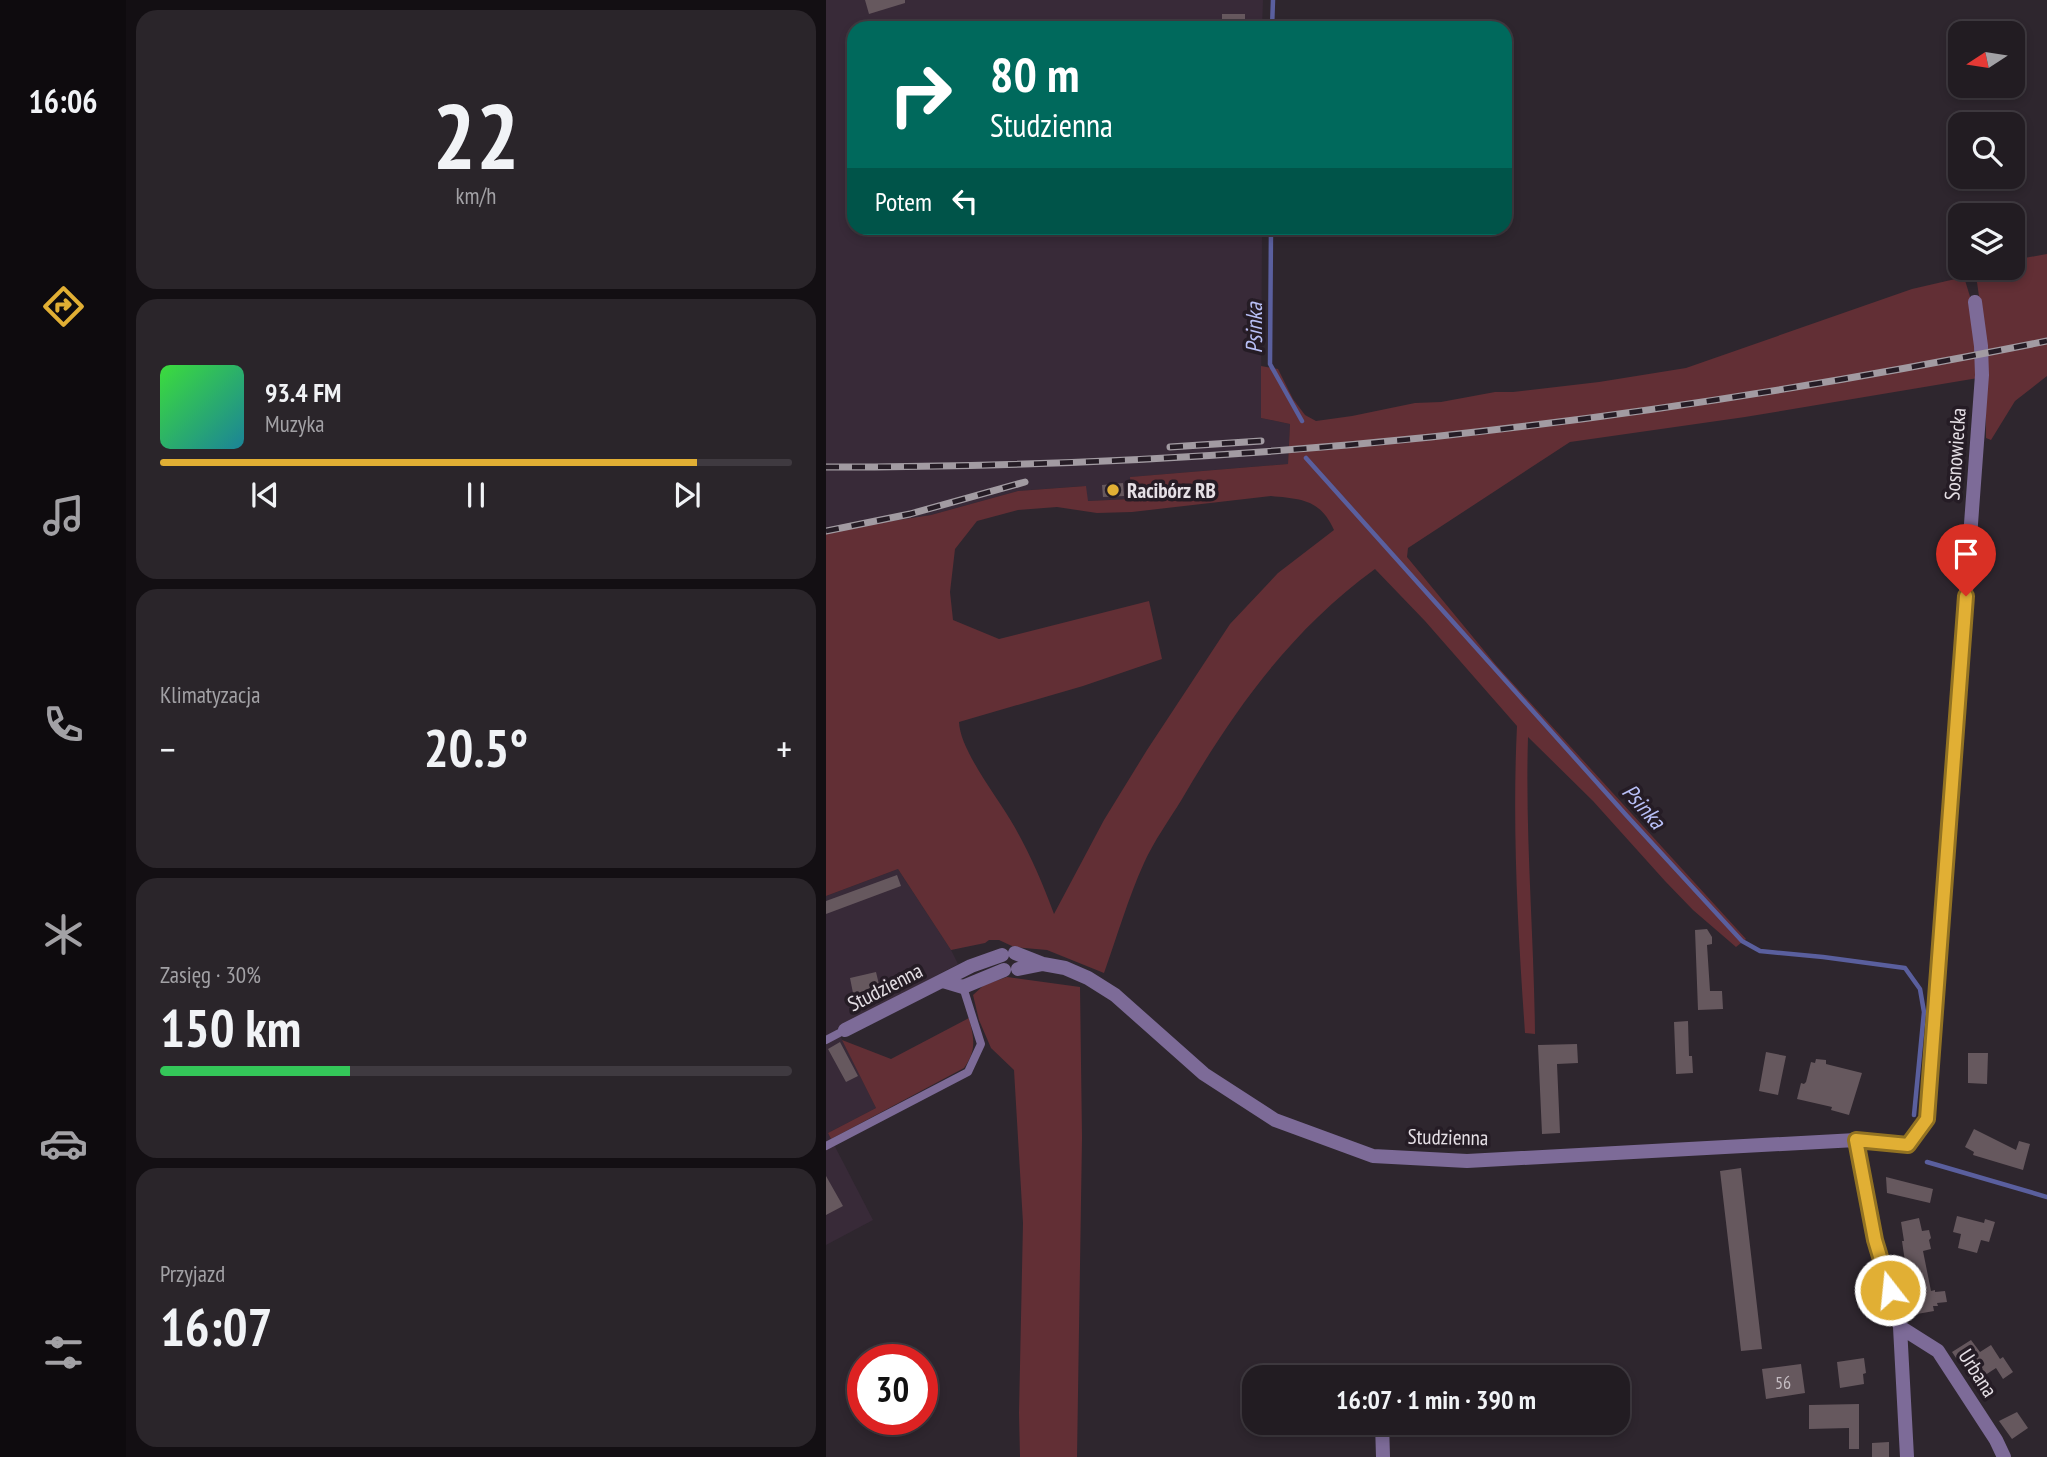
<!DOCTYPE html>
<html lang="pl">
<meta charset="utf-8">
<style>
:root{--surface:#221c22;--page:#2a252a;--text:#f1f3f6;--muted:#a2a1a5;--line:#3f3a40;--accent:#e1af34}
body{margin:0;font-family:"PT Sans Narrow",sans-serif;background:var(--page);color:var(--text);height:100vh;display:flex;flex-direction:column;font-size:26px;white-space:nowrap}
*{box-sizing:border-box;margin:0}
p{font-size:23px;color:var(--muted)}
.icon{flex:none;width:38px;height:38px;fill:none;stroke:currentColor;stroke-width:2;stroke-linecap:round;stroke-linejoin:round}
.map{position:relative;flex:1;overflow:hidden}
.sheet{display:flex;flex-direction:column;gap:10px;padding:10px;background:#130f13;width:700px}
.sheet>*{flex:none}
.hud{position:absolute;left:21px;top:21px;width:665px;height:214px;border-radius:21px;box-shadow:0 4px 10px #0003,0 0 0 2px var(--line);background:#00695c;color:#fff;overflow:hidden}
.needle{width:46px;rotate:258deg}
.controls{position:absolute;left:1122px;top:21px;display:grid;gap:14px}
.controls a{display:grid;place-items:center;width:77px;height:77px;border-radius:14px;background:var(--surface);box-shadow:0 4px 10px #0003,0 0 0 2px var(--line);font-size:35px}
.speed{position:absolute;left:21px;top:1344px;display:flex;gap:14px;font-size:35px;font-weight:700;text-align:center}
.speed>*{display:grid;place-content:center;width:91px;height:91px;border-radius:50%;background:var(--surface);box-shadow:0 4px 10px #0003,0 0 0 2px var(--line);line-height:1}
.speed .limit{border:10px solid #d22;background:#fff;color:#111}
.pin{position:absolute;display:grid;place-items:center;width:60px;height:60px;color:#fff;margin:-72px -30px;border-radius:50% 50% 50% 0;rotate:-45deg;box-shadow:0 0 7px #0007}
.pin .icon{rotate:45deg}
.me{position:absolute;width:77px;margin:-38px;rotate:344deg;stroke-linejoin:round;filter:drop-shadow(0 0 5px #0008)}
.turn{display:flex;align-items:center;gap:24px;height:147px;padding:0 28px;font-size:32px}
.turn .icon{width:91px;height:91px;stroke-width:2.5}
.turn b{display:block;font-size:49px;line-height:60px}
.then{display:flex;align-items:center;height:66px;padding:0 28px;background:#0003;gap:14px;font-size:26px}
.big{font-size:52px;font-weight:700;line-height:1.1}
.sheet .tile{flex:1;display:flex;flex-direction:column;justify-content:center;gap:10px;min-width:0;padding:0 24px;border-radius:21px;background:var(--page)}
.sheet .dial{align-items:center;gap:0}
.dial b{font-size:91px;line-height:1}
.song{display:flex;align-items:center;gap:21px}
.cover{width:84px;height:84px;border-radius:10px;background:linear-gradient(135deg,hsl(120 70% 55%),hsl(190 70% 35%))}
.played{height:7px;border-radius:4px;background:linear-gradient(90deg,var(--accent) 85%,var(--line) 85%)}
.keys{display:flex;justify-content:space-around;direction:ltr}
.heat{display:flex;justify-content:space-between;align-items:center;font-size:38px;direction:ltr}
.charge{height:10px;border-radius:5px;background:linear-gradient(90deg,#34c759 30%,var(--line) 0)}
.trip{position:absolute;left:416px;top:1365px;width:388px;height:70px;border-radius:21px;background:var(--surface);box-shadow:0 4px 10px #0003,0 0 0 2px var(--line);font-weight:700;line-height:70px;text-align:center}
main{display:flex;flex:1;min-height:0}
.tab-bar{display:flex;flex-direction:column;width:126px;justify-content:space-around;align-items:center;background:#0e0b0e;color:var(--muted)}
.tab-bar .icon{width:49px;height:49px}
.tab-bar .selected{color:var(--accent)}
.tab-bar b{font-size:32px;color:var(--text)}
.map>svg:first-child{display:block}
.built{fill:#382a38}
.green{fill:#622f35;fill-rule:evenodd}
.lines{fill:none;stroke-linecap:round;stroke-linejoin:round}
.stream{stroke:#5a5f9e;stroke-width:4.5}
.building{fill:#66585e}
.service{stroke:#7d6b98;stroke-width:8}
.minor{stroke:#7d6b98;stroke-width:14}
.rail-casing{stroke:#a29ba2;stroke-width:7}
.rail{stroke:#251c25;stroke-width:4.5;stroke-dasharray:13;stroke-linecap:butt}
.route-casing{stroke:#927222;stroke-width:18}
.route{stroke:#e1af34;stroke-width:12}
.poi-dot{fill:#e1af34;stroke:#251c25;stroke-width:2.5}
.labels{text-anchor:middle;dominant-baseline:central;stroke-width:7;stroke-linejoin:round;paint-order:stroke}
.number-label{font-size:18px;fill:#c5bdc3}
.street-label{font-size:21px;fill:#e5dfe5;stroke:#251c25}
.poi-label{font-size:21px;font-weight:bold;fill:#e5dfe5;stroke:#251c25;text-anchor:start}
.water-label{font-size:23px;font-style:italic;fill:#b8bff6;stroke:#251c25}
</style>
<main>
<nav class="tab-bar">
<b>16:06</b>
<svg class="icon selected" aria-label="directions" viewBox="0 0 24 24"><path d="M12 3l9 9-9 9-9-9zM9 14v-3h6M13 9l2 2-2 2"/></svg>
<svg class="icon" aria-label="music" viewBox="0 0 24 24"><path d="M9 18V5l10-2v13"/><circle cx="6" cy="18" r="3"/><circle cx="16" cy="16" r="3"/></svg>
<svg class="icon" aria-label="phone" viewBox="0 0 24 24"><path d="M5 4h4l2 5-3 2q2 4 5 5l2-3 5 2v4C11 20 4 13 5 4z"/></svg>
<svg class="icon" aria-label="climate" viewBox="0 0 24 24"><path d="M12 3v18M4 7l16 10M4 17L20 7"/></svg>
<svg class="icon" aria-label="car" viewBox="0 0 24 24"><path d="M5 17H2v-5l4-1 3-4h7l3 4 3 1v5h-3M9 17h6M6 11h13"/><circle cx="7" cy="17" r="2"/><circle cx="17" cy="17" r="2"/></svg>
<svg class="icon" aria-label="filters" viewBox="0 0 24 24"><path d="M4 7h16M4 17h16"/><circle cx="9" cy="7" r="2"/><circle cx="15" cy="17" r="2"/></svg>
</nav>
<section class="sheet">
<div class="tile dial"><b>22</b><p>km/h</p></div>
<div class="tile">
<div class="song"><i class="cover"></i><div><b>93.4 FM</b><p>Muzyka</p></div></div>
<div class="played"></div>
<div class="keys"><svg class="icon" aria-label="previous" viewBox="0 0 24 24"><path d="M18 5L8 12l10 7zM5 5v14"/></svg><svg class="icon" aria-label="pause" viewBox="0 0 24 24"><path d="M8 5v14M16 5v14"/></svg><svg class="icon" aria-label="next" viewBox="0 0 24 24"><path d="M6 5l10 7-10 7zM19 5v14"/></svg></div>
</div>
<div class="tile"><p>Klimatyzacja</p>
<div class="heat"><a>−</a><b class="big">20.5°</b><a>+</a></div>
</div>
<div class="tile"><p>Zasięg · 30%</p><b class="big">150 km</b><div class="charge"></div></div>
<div class="tile"><p>Przyjazd</p><b class="big">16:07</b></div>
</section>
<div class="map">
<svg width="1221" height="1457" viewBox="0 0 1221 1457">
<rect width="100%" height="100%" fill="#2e262e"/>
<path class="built" d="M0,0h437l-1,28h-408v200h408l-1,190 29,6 -2,40 -157,13 1,22 -45,2 -2,-15 -67,5 -87,24 -105,16z
M72,869l53,81 7,14 -121,65 39,79 -48,25 45,87 -47,25v-349z"/>
<path class="green" d="M1221,254v122l-32,25 -24,39 -5,-2 -1,-99 -10,-71h37l1,-8z
M1138,277l8,26 6,75 -233,39 -175,25 -162,106 -1,9 89,108 250,274 -10,8 -43,-37 -28,-29 -72,-80 -65,-64c-3,99 6,198 7,297l-10,-1c-7,-102 -13,-205 -8,-307l-92,-105 -50,-52c-85,62 -141,141 -193,230 -13,21 -28,42 -38,64 -16,35 -27,74 -40,110l-57,-23 -33,-3 -15,-7h-10l-4,3 -34,7 -53,-81 -72,27v-365l105,-16 87,-24 68,-5 2,15 43,-2 -1,-22 158,-13 2,-40 -29,-6v-52l17,3 15,30 12,16 11,6 36,-5 63,-13 26,-1 54,-10h18l86,-10 87,-14 226,-79zM445,496c30,3 49,3 63,34l-56,43 -48,51 -83,126 -43,70 -50,94c-11,-30 -24,-60 -40,-88 -15,-27 -54,-75 -55,-104l124,-36 79,-27 -13,-58 -150,38 -46,-19 -3,-28 5,-43 22,-28 41,-11 39,-3 40,6 35,-1z
M181,977l73,10 2,150 -5,320h-57l-1,-44 4,-190 -9,-153 -23,-22 -12,-28 -6,-25 11,-10z
M143,1018c5,21 8,31 -5,50l-133,71 -3,-6 48,-25 -34,-68 49,19z"/>
<g class="lines">
<path class="stream" d="M446,28l1,-28
M445,228l-1,136 32,57
M480,458l321,358 115,125 18,10 63,6 82,11 15,21 4,23 -10,103
M1101,1162l120,35"/>
</g>
<path class="building" d="M39,0h40v3l-36,11z
M396,14h23v14h-23z
M297,483l1,13 -21,1 -1,-12z
M71,875l4,11 -75,28v-13z
M881,929l5,8v7l-5,1 3,46h12l1,18 -25,1 -3,-80z
M50,972l5,21 -27,5 -4,-20z
M862,1021l1,35h3l1,17 -17,1 -2,-52z
M14,1042l18,34 -12,6 -18,-33z
M751,1044l1,19 -21,1 3,69 -18,1 -4,-89z
M940,1052l20,4 -8,39 -19,-4z
M1142,1053h20l-1,31 -19,-1z
M990,1059l10,1v4l36,9 -13,42 -18,-5 1,-3 -35,-8 4,-16 3,1 2,-2 5,-20 4,1z
M1148,1129l42,21 3,-9 11,3 -7,26 -50,-15 1,-3 -9,-5z
M915,1168l21,181 -21,2 -21,-180z
M0,1176l17,30 -17,9z
M1060,1177l47,12 -3,14 -43,-10z
M1131,1216l27,7 1,-4 10,3 -6,20 -8,-2 -4,13 -19,-5 3,-14 -8,-2z
M1093,1218l3,13 7,-1 2,8 -2,2 2,9 -8,2 8,40 4,-1v2l10,-1 2,11 -10,1 1,3h-5l1,5 -17,3 -7,-40 -2,1 -4,-20 -2,-14h2l-3,-19z
M1145,1340l9,12 11,-7 9,14 3,-2 10,15 -10,7 -7,-11 -23,15 -21,-31z
M1038,1358l2,15 -3,1 1,10 -24,4 -3,-26z
M975,1364l4,29 -39,6 -4,-30z
M1033,1404v45h-10v-21l-40,1v-24z
M1191,1412l11,16 -16,11 -13,-18z
M570,1423h22v10h-22z
M1063,1442v15h-17v-14z"/>
<g class="lines">
<path class="service" d="M0,1040l19,-10
M0,1146l142,-74 13,-28 -18,-57"/>
<path class="minor" d="M189,953l28,11 22,4 23,10 27,17 89,79 71,46 98,36 94,5 389,-21 52,5 19,-26 55,-744 -1,-29 -6,-44
M192,969l25,-5
M117,981l20,6 41,-17
M19,1030l126,-64 31,-11
M1030,1140l20,99 24,88 7,130
M1074,1327l38,24 58,89 8,17
M556,1423l1,34"/>
<defs>
<path id="rail" d="M344,447l91,-6
M0,467c202,0 404,-9 605,-30 206,-22 412,-55 616,-96
M0,531l84,-17 115,-32"/>
</defs>
<use href="#rail" class="rail-casing"/>
<use href="#rail" class="rail"/>
</g>
<g class="lines">
<defs>
<path id="route" d="M1064,1290l-15,-50 -19,-100 52,5 19,-26 39,-523"/>
</defs>
<use href="#route" class="route-casing"/>
<use href="#route" class="route"/>
</g>
<circle class="poi-dot" cx="287" cy="490" r="7"/>
<g class="labels">
<g class="number-label">
<text x="957" y="1382">56</text>
</g>
<g class="street-label">
<text transform="translate(1129 454) rotate(-86)">Sosnowiecka</text>
<text transform="translate(59 987) rotate(-27)">Studzienna</text>
<text transform="translate(622 1137) rotate(1)">Studzienna</text>
<text transform="translate(1152 1373) rotate(57)">Urbana</text>
</g>
<g class="poi-label">
<text x="301" y="490">Racibórz RB</text>
</g>
<g class="water-label">
<text transform="translate(427 328) rotate(-90)">Psinka</text>
<text transform="translate(818 806) rotate(48)">Psinka</text>
</g>
</g>
</svg>
<div class="controls">
<a><svg class="needle" viewBox="-14 -14 28 28"><path d="M0-13l5 13h-10z" fill="#e53935"/><path d="M0 13l5-13h-10z" fill="#a2a1a5"/></svg></a>
<a><svg class="icon" aria-label="search" viewBox="0 0 24 24"><circle cx="10" cy="10" r="6"/><path d="M15 15l6 6"/></svg></a>
<a><svg class="icon" aria-label="layers" viewBox="0 0 24 24"><path d="M12 4l9 5-9 5-9-5zM3 14l9 5 9-5"/></svg></a>
</div>
<div class="speed"><div class="limit">30</div></div>
<div class="pin" style="left:1140px;top:596px;background:#d93025"><svg class="icon" aria-label="arrive" viewBox="0 0 24 24"><path d="M6 21V4h12l-3 4 3 4H6"/></svg></div>
<svg class="me" style="left:1064px;top:1290px" viewBox="-20 -20 40 40"><circle r="17" fill="#e1af34" stroke="#fff" stroke-width="3"/><path d="M0-11L8 9 0 5-8 9z" fill="#fff"/></svg>
<div class="trip">16:07 · 1 min · 390 m</div>
<div class="hud">
<div class="turn"><svg class="icon" aria-label="right" viewBox="0 0 24 24"><path d="M7 20v-9h11M14 6l5 5-5 5"/></svg><div><b>80 m</b>Studzienna</div></div>
<div class="then">Potem<svg class="icon" aria-label="left" viewBox="0 0 24 24"><path d="M17 20v-9H6M10 6l-5 5 5 5"/></svg></div>
</div>
</div>
</main>
